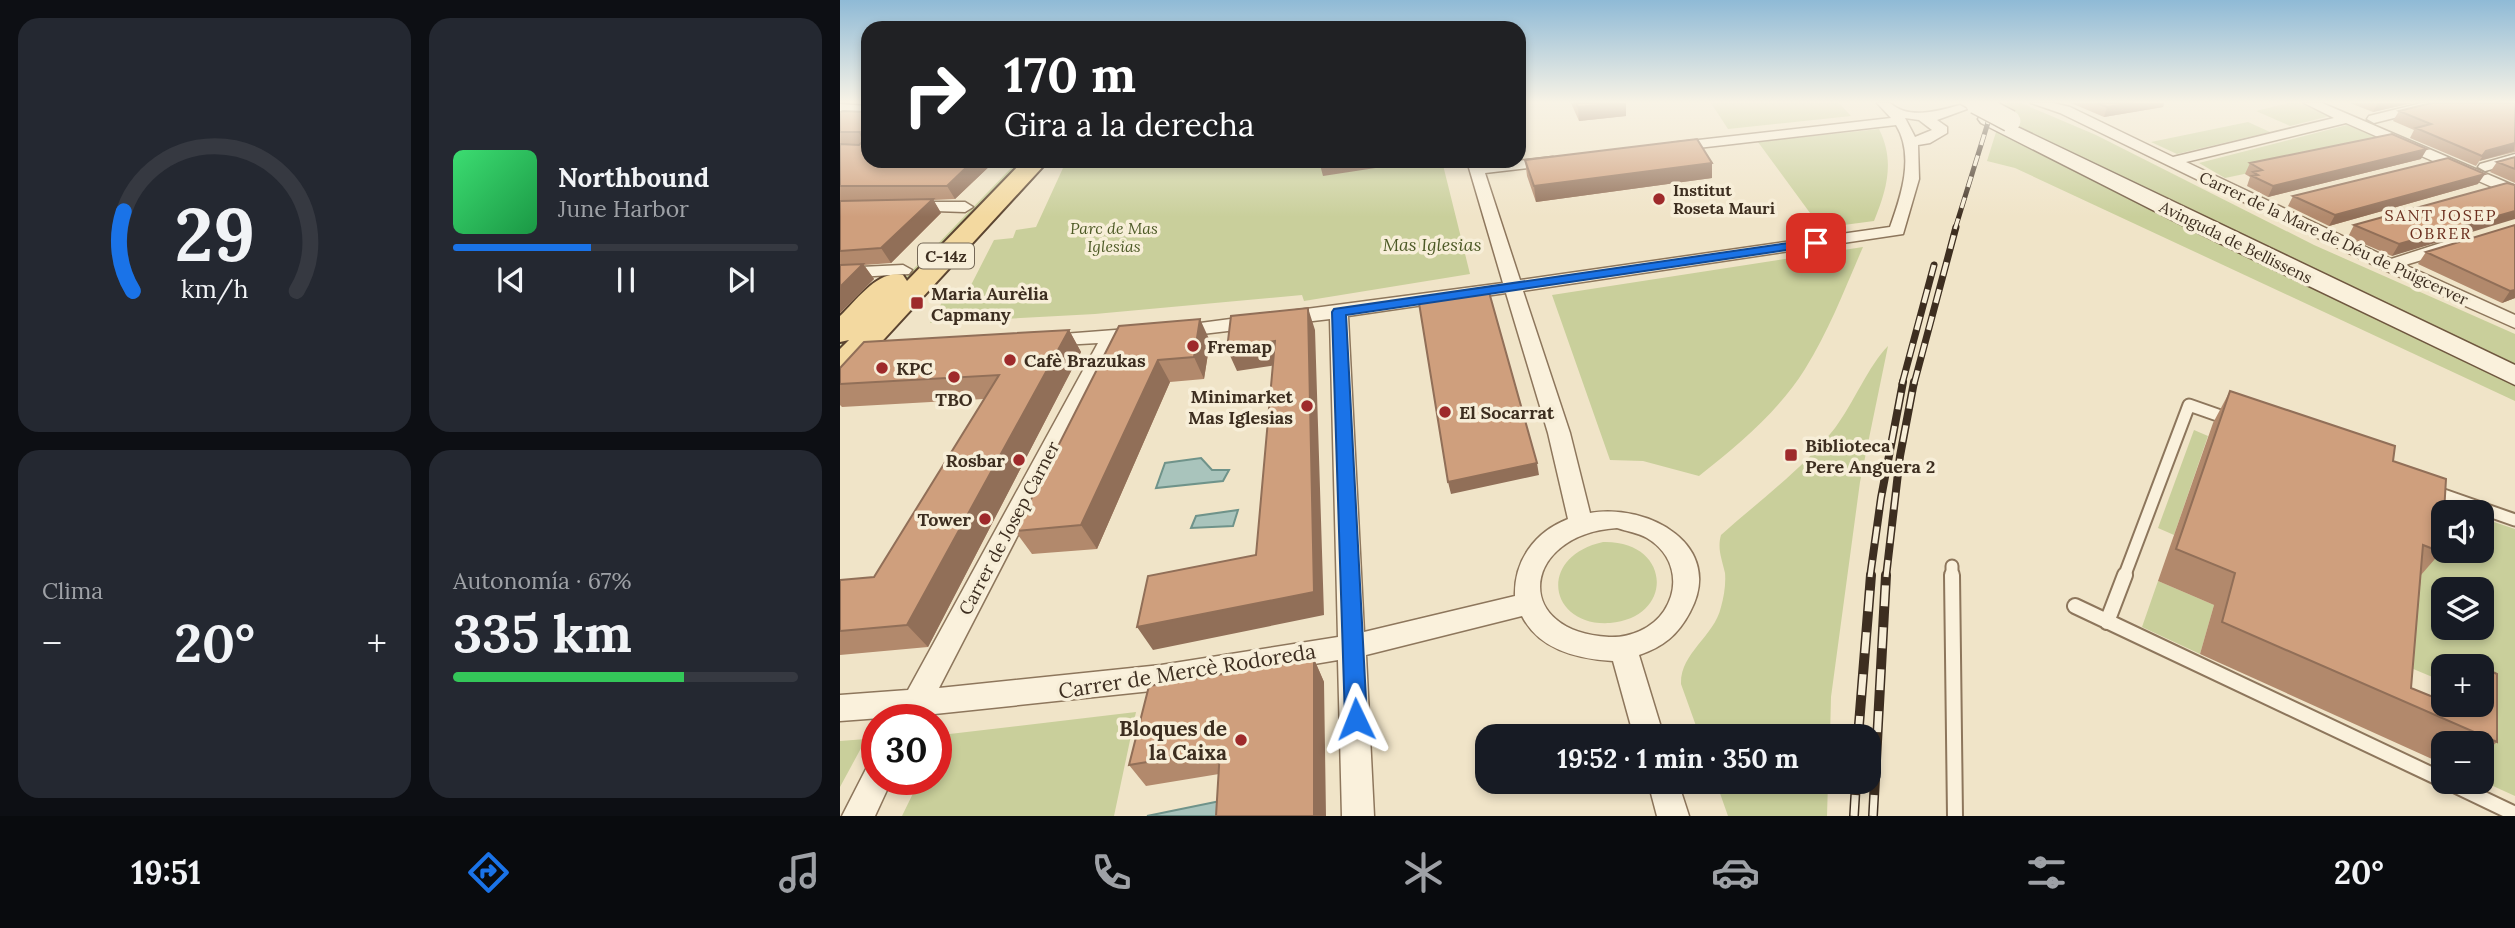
<!DOCTYPE html>
<html lang="es">
<meta charset="utf-8">
<style>
:root{--surface:#171b24;--page:#242831;--text:#f1f3f6;--muted:#9ea1a6;--line:#363941;--accent:#1a73e8}
body{margin:0;font-family:Lora,serif;background:var(--page);color:var(--text);height:100vh;display:flex;flex-direction:column;font-size:26px;white-space:nowrap}
*{box-sizing:border-box;margin:0}
p{font-size:23px;color:var(--muted)}
.icon{flex:none;width:38px;height:38px;fill:none;stroke:currentColor;stroke-width:2;stroke-linecap:round;stroke-linejoin:round}
.map{position:relative;flex:1;overflow:hidden}
.details{display:flex;flex-direction:column;gap:18px;padding:18px;background:#0d0f14;width:840px}
.details>*{flex:none}
.top-card{position:absolute;left:21px;top:21px;width:665px;height:147px;border-radius:21px;box-shadow:0 4px 10px #0003;background:#202124;color:#fff;overflow:hidden}
.buttons{position:absolute;left:1591px;top:500px;display:grid;gap:14px}
.buttons a{display:grid;place-items:center;width:63px;height:63px;border-radius:14px;background:var(--surface);box-shadow:0 4px 10px #0003;font-size:35px}
.speed{position:absolute;left:21px;top:704px;display:flex;gap:14px;font-size:35px;font-weight:700;text-align:center}
.speed>*{display:grid;place-content:center;width:91px;height:91px;border-radius:50%;background:var(--surface);box-shadow:0 4px 10px #0003;line-height:1}
.speed .limit{border:10px solid #d22;background:#fff;color:#111}
.pin{position:absolute;display:grid;place-items:center;width:60px;height:60px;color:#fff;margin:-30px;border-radius:14px;box-shadow:0 4px 10px #0006}
.me{position:absolute;width:77px;margin:-38px;rotate:358deg;stroke-linejoin:round;filter:drop-shadow(0 0 5px #0008)}
.turn{display:flex;align-items:center;gap:24px;height:147px;padding:0 28px;font-size:32px}
.turn .icon{width:91px;height:91px;stroke-width:2.5}
.turn b{display:block;font-size:49px;line-height:60px}
.big{font-size:52px;font-weight:800;line-height:1.1}
.details .widget{flex:1;display:flex;flex-direction:column;justify-content:center;gap:10px;min-width:0;padding:0 24px;border-radius:21px;background:var(--page)}
.details .dial{align-items:center;gap:0}
.dial svg{height:182px;overflow:visible;fill:none;stroke:var(--line);stroke-width:7;stroke-linecap:round;text-anchor:middle}
.dial text{fill:var(--text);stroke:none}
.song{display:flex;align-items:center;gap:21px}
.cover{width:84px;height:84px;border-radius:10px;background:linear-gradient(135deg,hsl(140 70% 55%),hsl(140 70% 35%))}
.played{height:7px;border-radius:4px;background:linear-gradient(90deg,var(--accent) 40%,var(--line) 40%)}
.keys{display:flex;justify-content:space-around;direction:ltr}
.heat{display:flex;justify-content:space-between;align-items:center;font-size:38px;direction:ltr}
.charge{height:10px;border-radius:5px;background:linear-gradient(90deg,#34c759 67%,var(--line) 0)}
.details .tiles{flex:1;display:grid;gap:18px;grid-template-columns:repeat(2,1fr)}
.trip{position:absolute;left:635px;top:724px;width:406px;height:70px;border-radius:21px;background:var(--surface);box-shadow:0 4px 10px #0003;font-weight:800;line-height:70px;text-align:center}
.dock{display:flex;height:112px;justify-content:space-around;align-items:center;background:#090b0e;color:var(--muted)}
.dock .icon{width:49px;height:49px}
.dock .active{color:var(--accent)}
.dock b{font-size:32px;color:var(--text)}
main{display:flex;flex:1;min-height:0}
.map>svg:first-child{display:block}
.green{fill:#c9cf9b;fill-rule:evenodd}
.water{fill:#a9c4bc;stroke:#6f938a;stroke-width:2}
.lines{fill:none;stroke-linecap:round;stroke-linejoin:round}
.service-far1-casing{stroke:#8d765c;stroke-width:15}
.service-casing{stroke:#8d765c;stroke-width:18}
.minor-casing{stroke:#8d765c;stroke-width:3}
.secondary-casing{stroke:#6f573f;stroke-width:3}
.primary-casing{stroke:#5b4430;stroke-width:4}
.service-far1{stroke:#faf1dc;stroke-width:11}
.service{stroke:#faf1dc;stroke-width:14}
.minor{fill:#faf1dc;fill-rule:evenodd}
.secondary{fill:#faf1dc;fill-rule:evenodd}
.primary{fill:#f3d9a0;fill-rule:evenodd}
.rail-far3-casing{stroke:#3d2e20;stroke-width:5}
.rail-far2-casing{stroke:#3d2e20;stroke-width:7}
.rail-far1-casing{stroke:#3d2e20;stroke-width:8}
.rail-casing{stroke:#3d2e20;stroke-width:10}
.rail-far3{stroke:#f7eed8;stroke-width:3.5;stroke-dasharray:11;stroke-linecap:butt}
.rail-far2{stroke:#f7eed8;stroke-width:4.5;stroke-dasharray:14;stroke-linecap:butt}
.rail-far1{stroke:#f7eed8;stroke-width:5;stroke-dasharray:17;stroke-linecap:butt}
.rail{stroke:#f7eed8;stroke-width:7;stroke-dasharray:21;stroke-linecap:butt}
.secondary-bridge-casing{stroke:#6f573f;stroke-width:24;stroke-linecap:butt}
.secondary-bridge{stroke:#faf1dc;stroke-width:21}
.wall{fill:#b2896c}
.shaded-wall{fill:#916f58}
.building{fill:#cf9f7d;stroke:#916f58;stroke-width:2}
.route{fill:#1a73e8;stroke:#114b97;stroke-width:2}
.poi-dot{fill:#9e2a2b;stroke:#f7eed8;stroke-width:2.5}
.labels{text-anchor:middle;dominant-baseline:central;stroke-width:7;stroke-linejoin:round;paint-order:stroke}
.far-poi-label{font-size:16px;font-weight:bold;fill:#3d2e20;stroke:#f7eed8;text-anchor:start}
.far-neighbourhood-label{font-size:16px;letter-spacing:2px;fill:#6b2e1e;stroke:#f7eed8}
.far-park-label{font-size:16px;font-style:italic;fill:#4d5a26;stroke:#f7eed8}
.far-street-label{font-size:16px;fill:#3d2e20;stroke:#f7eed8}
.shield{fill:#f7eed8;stroke:#756857;stroke-width:2}
.shield-label{font-size:16px;font-weight:bold;fill:#3d2e20}
.park-label{font-size:18px;font-style:italic;fill:#4d5a26;stroke:#f7eed8}
.poi-label{font-size:18px;font-weight:bold;fill:#3d2e20;stroke:#f7eed8;text-anchor:start}
.street-label{font-size:18px;fill:#3d2e20;stroke:#f7eed8}
.near-street-label{font-size:21px;fill:#3d2e20;stroke:#f7eed8}
.near-poi-label{font-size:21px;font-weight:bold;fill:#3d2e20;stroke:#f7eed8;text-anchor:end}
</style>
<main>
<section class="details">
<div class="tiles">
<div class="widget dial"><svg viewBox="0 0 100 80">
<path d="M14 69A42 42 0 1 1 86 69"/>
<path d="M14 69A42 42 0 0 1 10 34" stroke="#1a73e8"/>
<text x="50" y="56" font-size="32" font-weight="700">29</text>
<text x="50" y="72" font-size="11">km/h</text>
</svg></div>
<div class="widget">
<div class="song"><i class="cover"></i><div><b>Northbound</b><p>June Harbor</p></div></div>
<div class="played"></div>
<div class="keys"><svg class="icon" aria-label="previous" viewBox="0 0 24 24"><path d="M18 5L8 12l10 7zM5 5v14"/></svg><svg class="icon" aria-label="pause" viewBox="0 0 24 24"><path d="M8 5v14M16 5v14"/></svg><svg class="icon" aria-label="next" viewBox="0 0 24 24"><path d="M6 5l10 7-10 7zM19 5v14"/></svg></div>
</div>
<div class="widget"><p>Clima</p>
<div class="heat"><a>−</a><b class="big">20°</b><a>+</a></div>
</div>
<div class="widget"><p>Autonomía · 67%</p><b class="big">335 km</b><div class="charge"></div></div>
</div>
</section>
<div class="map">
<svg width="1675" height="816" viewBox="0 0 1675 816">
<rect width="100%" height="100%" fill="#f0e4c8"/>
<path class="green" d="M871,103h128l12,13 -123,13z
M1165,103h16l75,32 218,110 201,89v67l-500,-233 -28,-7z
M1448,103h11l31,13 -40,10 -34,-15z
M1408,122l22,10 -93,22 -26,-12z
M1507,125l44,18 -166,35 -26,-15z
M1039,129c16,32 8,60 -5,92l-53,7 -63,-86z
M242,161h360l28,113 -166,27 -2,-6 -207,19 -165,9 18,-31 21,-3 25,-49 19,-2 3,-8 20,-3 27,-59 16,-2z
M172,167h12l-184,190v-12z
M1023,247c-18,41 -34,84 -58,122 -27,43 -67,76 -106,107l-56,-15 -33,-1 -58,-165z
M1048,346l-28,136 -29,215 -1,40h-130l-19,-53c-1,-31 33,-47 40,-77 3,-11 5,-23 4,-34 -3,-14 -8,-24 -4,-38 39,-35 81,-65 114,-107 18,-24 34,-63 53,-82z
M1354,430l14,6 -34,99 -16,-7z
M1531,479l97,34h-25v38h39v-33l33,11v267l-33,-15v-114h-39v29l-1,-15 -55,-23zM1603,590h39v38h-39z
M763,542c69,-2 72,76 7,81 -61,4 -74,-66 -7,-81z
M1318,581l56,24 -14,49 -58,-27z
M296,712l-22,104h-212l18,-37h16v-34l5,-10z
M26,739l-26,48v-46z
M876,782h112l-1,34h-99z"/>
<path class="water" d="M361,458l11,12h17l-6,11 -67,7 9,-25z
M398,510l-5,16 -42,2 5,-12z
M385,800l-1,16h-77z"/>
<g class="lines">
<defs>
<path id="service-far1" d="M1592,491l83,29
M1112,566v11
M1284,577l65,-172 40,14"/>
<path id="service" d="M1112,575l3,241
M1235,606l368,174
M1267,622l18,-47
M1608,782l67,32"/>
<path id="minor" d="M1037,103h13c19,17 48,8 70,2l7,4 -30,11 10,7v6l-17,10 -12,2 1,34 -16,55 -380,57 47,142 20,80c58,-10 136,32 100,99 -12,23 -27,35 -51,43l25,82h-30l-21,-76c-35,-2 -74,-11 -91,-45l-156,39 8,161h-32l-4,-156 -177,30 -236,25 -2,4h-29v-2l-54,4v-26l68,-5 190,-347 -54,3 -10,-6 3,-4 104,-8 10,6 -10,6 -23,1 -179,347 222,-23 177,-28 -8,-318 -153,18 -7,-2 -3,-4 3,-4 333,-44 -36,-122h14l2,4 70,-8 7,4 -7,4 -68,8 35,107 370,-53c11,-31 25,-71 6,-102l-224,26 -7,-4 7,-4 219,-25zM1065,118l14,2 13,10 -17,7zM666,293l42,140 20,86c-33,13 -54,41 -53,77l-151,36 -16,-316zM777,528c9,3 22,5 30,10 27,16 34,47 17,73 -12,18 -35,27 -55,26 -99,-5 -87,-103 8,-109z
M1191,103h22l17,4 103,50 161,-39 -30,-15h18l193,83v11l-169,-74 -160,39 205,97 56,-18h12l2,4 -2,4 -54,16 110,50v13l-133,-59 -322,-156z
M1582,103h22l-2,3 -68,17 -7,-4 2,-3z
M1675,154v9l-30,8 -7,-4 2,-3z
M71,202h54l8,5 -8,5 -60,-2 -2,-3z
M63,265l9,5 -3,4 -69,4v-10z
M37,764v15h15l-17,37h-33l24,-47z
M808,782h30l11,34h-32z"/>
<path id="secondary" d="M0,104l28,2v12l-28,-2z
M1148,113l527,252v20l-327,-157 -207,-105 -3,-4 3,-4z"/>
<path id="primary" d="M183,161h25l-197,214 -11,3v-29l9,-9 -9,2v-26c17,-16 38,-47 63,-41l4,6z"/>
</defs>
<use href="#service-far1" class="service-far1-casing"/>
<use href="#service" class="service-casing"/>
<use href="#minor" class="minor-casing"/>
<use href="#secondary" class="secondary-casing"/>
<use href="#primary" class="primary-casing"/>
<use href="#service-far1" class="service-far1"/>
<use href="#service" class="service"/>
<use href="#minor" class="minor"/>
<use href="#secondary" class="secondary"/>
<use href="#primary" class="primary"/>
<defs>
<path id="rail-far3" d="M1115,229l39,-126"/>
<path id="rail-far2" d="M1062,384l32,-119
M1074,384l42,-157"/>
<path id="rail-far1" d="M1030,577l11,-79 22,-116
M1046,577l14,-121 14,-74"/>
<path id="rail" d="M1018,737l13,-162
M1014,816l2,-34
M1033,816l13,-241"/>
</defs>
<use href="#rail-far3" class="rail-far3-casing"/>
<use href="#rail-far2" class="rail-far2-casing"/>
<use href="#rail-far1" class="rail-far1-casing"/>
<use href="#rail" class="rail-casing"/>
<use href="#rail-far3" class="rail-far3"/>
<use href="#rail-far2" class="rail-far2"/>
<use href="#rail-far1" class="rail-far1"/>
<use href="#rail" class="rail"/>
<defs>
<path id="secondary-bridge" d="M1136,103l34,18"/>
</defs>
<use href="#secondary-bridge" class="secondary-bridge-casing"/>
<use href="#secondary-bridge" class="secondary-bridge"/>
</g>
<path class="wall" d="M731,103h55v13l-47,5z
M1231,103h93l-1,4 -59,10z
M1510,103h62l-39,9z
M1675,103v49l-36,9 -3,5 -66,-28 4,-8 -21,-9 6,-10z
M0,112h28v49h127l-40,38 -22,1 8,13 -50,50 -27,2 10,14 -34,34v-112l61,-1h-61z
M1675,157v26l-25,-11 7,-10z
M1581,159l-153,38 -21,-11 3,-9 -5,-3 5,-11z
M685,160l187,18 -176,24 -9,-26z
M1638,184l-149,42 -41,-20 5,-10z
M1675,185l-123,71 -44,-19 6,-12z
M1675,225v73l-13,5 -84,-39 8,-12z
M279,326l91,15 -6,38 -34,3 -73,167 -65,5 -17,-23z
M229,330l12,22 -153,295 -88,8v-75l34,-3 110,-178 -142,8 -2,-2v-21z
M1390,391l163,70 48,91 -20,23 -10,113 30,12 1,-5 1,-1v11h39l15,37 -15,13v-11h-39v20l-243,-110 14,-49 -56,-24 55,-158z
M474,659l10,23 -105,92 -73,12 -17,-21z"/>
<path class="shaded-wall" d="M779,103h7v13l-47,5 -1,-14z
M1293,103h31l-1,4 -59,10 3,-10z
M1538,103h34l-39,9z
M28,134v12l-6,-9z
M1675,143l-1,8 -35,10 -3,5 10,-15z
M1587,149l-6,10 -153,38 5,-11z
M133,161h22l-40,38 -8,-13z
M479,161h62l1,6 -59,9z
M872,163v15l-176,24 -2,-16z
M1645,174l-7,10 -149,42 6,-11z
M93,199l8,14 -50,50 -10,-15z
M1675,211v8l-123,37 7,-12z
M23,264l11,15 -34,34v-26z
M1675,290v8l-13,5 8,-12z
M468,308l7,22 9,285 -171,35 -16,-23 177,-35z
M360,319l10,22 -6,38 -10,-22z
M229,330l12,22 -153,295 -21,-22z
M435,341l9,23 -47,7 -10,-22z
M318,360l12,22 -73,167 -16,-24z
M697,463l2,12 -88,19 -3,-12z
M474,659l10,23 2,134h-12z"/>
<path class="building" d="M736,103h43l-41,4z
M1257,103h36l-26,4z
M1591,103h84v40l-29,8 -4,5 -66,-28 15,-4 -32,-13z
M3,111l25,1v22l-6,3 -2,-5h-20v-20z
M1552,134l35,15 -154,37 -21,-10 6,-1 -5,-3 9,-2 -12,-7z
M857,139l15,24 -178,23 -9,-26z
M22,142h6v19h105l-26,25h-107v-42l19,1z
M1675,157v12l-18,-7z
M1608,158l37,16 -150,41 -42,-19z
M1667,183l8,2v26l-116,33 -45,-19z
M93,199l-52,49 -41,3v-50z
M1675,225v65l-5,1 -84,-39z
M23,264l-23,23v-22z
M649,292l48,171 -89,19 -29,-179z
M468,308l6,284 -177,35 11,-51 108,-21 19,-214 -48,8 4,-33z
M360,319l-6,38 -36,3 -77,165 -66,6 104,-205z
M229,330l-162,295 -67,6v-51l34,-3 125,-202 -159,9v-16l24,-26z
M1390,391l165,55 -2,15 53,18 -2,34h-1l-2,39 -18,-7 -12,143 32,13v4h10l20,9v-9h9v-38l15,7v68l-275,-120 13,-49 -59,-24z
M474,659v157h-98l4,-66 -91,15 20,-79z"/>
<linearGradient id="sky" x2="0" y2="1"><stop stop-color="#8fbad6"/><stop offset="0.47" stop-color="#f8f3e6"/><stop offset="1" stop-color="#f8f3e6" stop-opacity="0"/></linearGradient>
<rect width="1675" height="217" fill="url(#sky)"/>
<path class="route" d="M976,239l7,4 -2,2 -475,70 21,404 -4,7 -7,3 -8,-3 -3,-7 -13,-407 2,-3z"/>
<g class="poi-dot">
<circle cx="819" cy="199" r="7"/>
<rect x="70" y="296" width="14" height="14" rx="3.5"/>
<circle cx="353" cy="346" r="7"/>
<circle cx="170" cy="360" r="7"/>
<circle cx="42" cy="368" r="7"/>
<circle cx="114" cy="377" r="7"/>
<circle cx="467" cy="406" r="7"/>
<circle cx="605" cy="412" r="7"/>
<rect x="944" y="448" width="14" height="14" rx="3.5"/>
<circle cx="179" cy="460" r="7"/>
<circle cx="145" cy="519" r="7"/>
<circle cx="401" cy="740" r="7"/>
</g>
<g class="labels">
<g class="far-poi-label">
<text x="833" y="190">Institut<tspan x="833" dy="18">Roseta Mauri</tspan></text>
</g>
<g class="far-neighbourhood-label">
<text x="1601" y="215">SANT JOSEP<tspan x="1601" dy="18">OBRER</tspan></text>
</g>
<g class="far-park-label">
<text x="274" y="228">Parc de Mas<tspan x="274" dy="18">Iglesias</tspan></text>
</g>
<g class="far-street-label">
<text transform="translate(1494 238) rotate(25)">Carrer de la Mare de Déu de Puigcerver</text>
<text transform="translate(1396 242) rotate(26)">Avinguda de Bellissens</text>
</g>
<rect class="shield" x="78" y="243.5" width="56" height="25" rx="5"/>
<g class="shield-label">
<text x="106" y="256">C-14z</text>
</g>
<g class="park-label">
<text x="592" y="244">Mas Iglesias</text>
</g>
<g class="poi-label">
<text x="91" y="293">Maria Aurèlia<tspan x="91" dy="21">Capmany</tspan></text>
<text x="367" y="346">Fremap</text>
<text x="184" y="360">Cafè Brazukas</text>
<text x="56" y="368">KPC</text>
<text x="453" y="396" text-anchor="end">Minimarket<tspan x="453" dy="21">Mas Iglesias</tspan></text>
<text x="114" y="399" text-anchor="middle">TBO</text>
<text x="619" y="412">El Socarrat</text>
<text x="965" y="445">Biblioteca<tspan x="965" dy="21">Pere Anguera 2</tspan></text>
<text x="165" y="460" text-anchor="end">Rosbar</text>
<text x="131" y="519" text-anchor="end">Tower</text>
</g>
<g class="street-label">
<text transform="translate(169 528) rotate(-62)">Carrer de Josep Carner</text>
</g>
<g class="near-street-label">
<text transform="translate(347 671) rotate(-9)">Carrer de Mercè Rodoreda</text>
</g>
<g class="near-poi-label">
<text x="387" y="728">Bloques de<tspan x="387" dy="24">la Caixa</tspan></text>
</g>
</g>
</svg>
<div class="buttons">
<a><svg class="icon" aria-label="sound" viewBox="0 0 24 24"><path d="M4 9h4l5-4v14l-5-4H4zM17 9q2 3 0 6"/></svg></a>
<a><svg class="icon" aria-label="layers" viewBox="0 0 24 24"><path d="M12 4l9 5-9 5-9-5zM3 14l9 5 9-5"/></svg></a>
<a>+</a>
<a>−</a>
</div>
<div class="speed"><div class="limit">30</div></div>
<div class="pin" style="left:976px;top:243px;background:#d93025"><svg class="icon" aria-label="arrive" viewBox="0 0 24 24"><path d="M6 21V4h12l-3 4 3 4H6"/></svg></div>
<svg class="me" style="left:516px;top:719px" viewBox="-20 -20 40 40"><path d="M0-17L14 15 0 8-14 15z" fill="#1a73e8" stroke="#fff" stroke-width="4"/></svg>
<div class="trip">19:52 · 1 min · 350 m</div>
<div class="top-card">
<div class="turn"><svg class="icon" aria-label="right" viewBox="0 0 24 24"><path d="M7 20v-9h11M14 6l5 5-5 5"/></svg><div><b>170 m</b>Gira a la derecha</div></div>
</div>
</div>
</main>
<nav class="dock">
<b>19:51</b>
<svg class="icon active" aria-label="directions" viewBox="0 0 24 24"><path d="M12 3l9 9-9 9-9-9zM9 14v-3h6M13 9l2 2-2 2"/></svg>
<svg class="icon" aria-label="music" viewBox="0 0 24 24"><path d="M9 18V5l10-2v13"/><circle cx="6" cy="18" r="3"/><circle cx="16" cy="16" r="3"/></svg>
<svg class="icon" aria-label="phone" viewBox="0 0 24 24"><path d="M5 4h4l2 5-3 2q2 4 5 5l2-3 5 2v4C11 20 4 13 5 4z"/></svg>
<svg class="icon" aria-label="climate" viewBox="0 0 24 24"><path d="M12 3v18M4 7l16 10M4 17L20 7"/></svg>
<svg class="icon" aria-label="car" viewBox="0 0 24 24"><path d="M5 17H2v-5l4-1 3-4h7l3 4 3 1v5h-3M9 17h6M6 11h13"/><circle cx="7" cy="17" r="2"/><circle cx="17" cy="17" r="2"/></svg>
<svg class="icon" aria-label="filters" viewBox="0 0 24 24"><path d="M4 7h16M4 17h16"/><circle cx="9" cy="7" r="2"/><circle cx="15" cy="17" r="2"/></svg>
<b>20°</b>
</nav>
